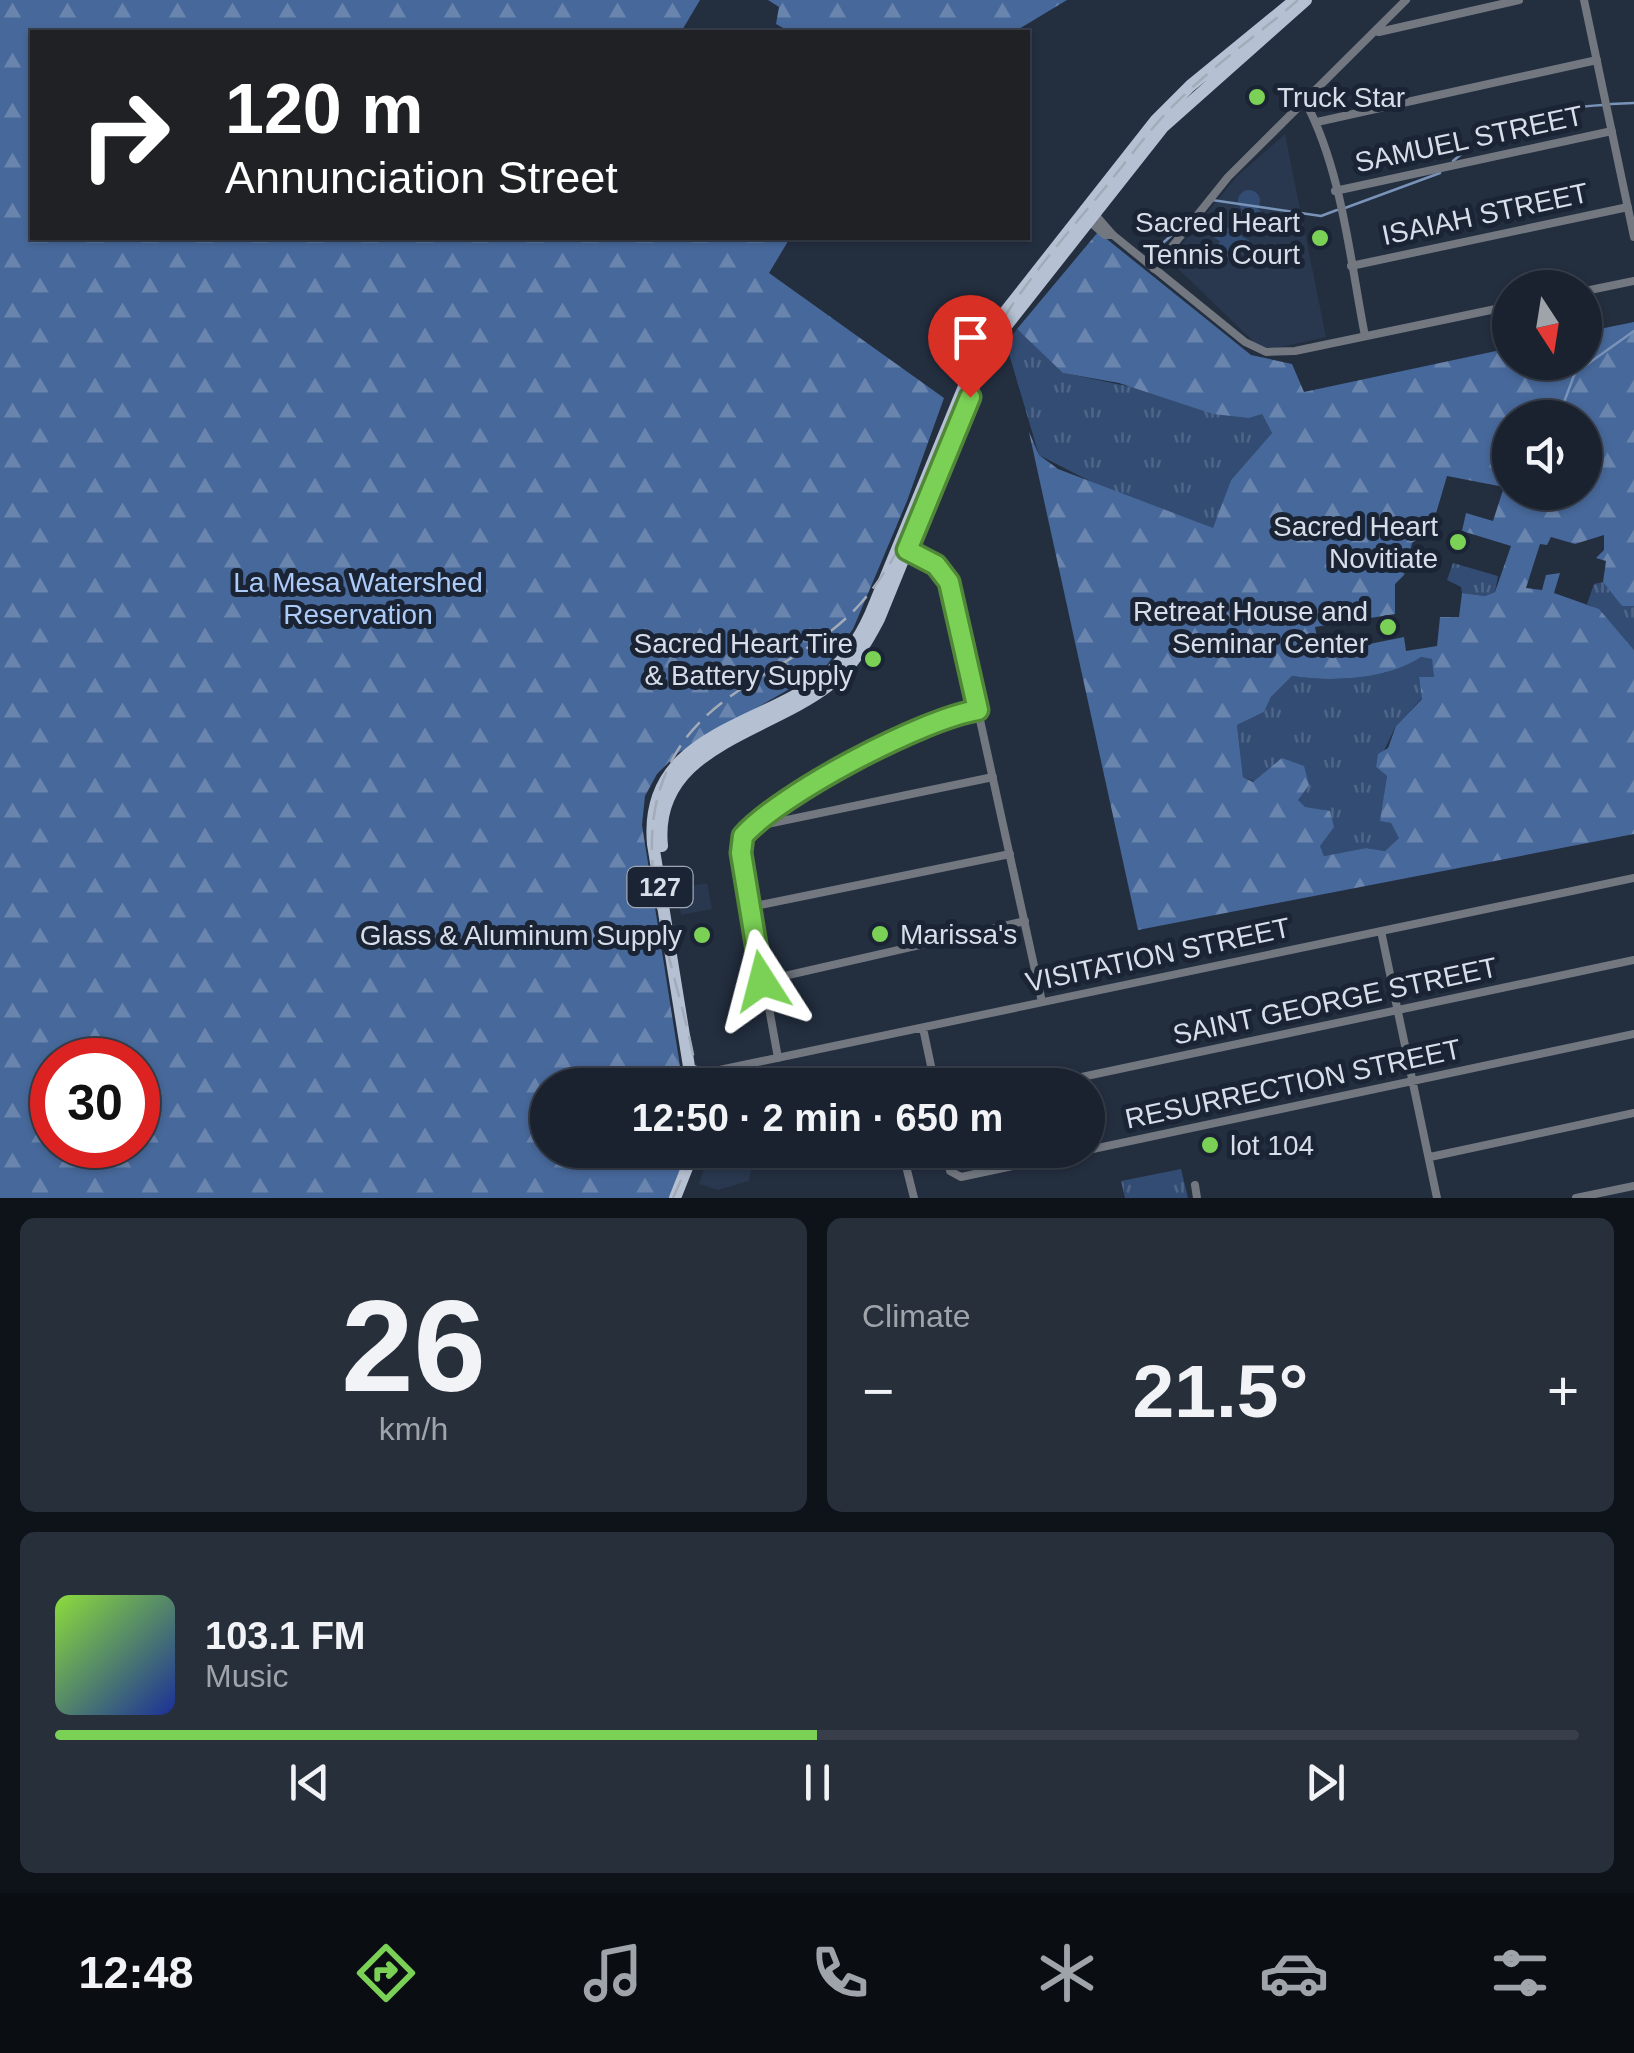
<!DOCTYPE html>
<meta charset="utf-8">
<style>
:root{--surface:#1a222f;--page:#272f3b;--text:#f1f3f6;--muted:#9fa4aa;--line:#383f4b;--accent:#7bd156}
body{margin:0;font-family:Helvetica,sans-serif;background:var(--page);color:var(--text);height:100vh;display:flex;flex-direction:column;font-size:38px;white-space:nowrap}
*{box-sizing:border-box;margin:0}
p{font-size:32px;color:var(--muted)}
.icon{flex:none;width:55px;height:55px;fill:none;stroke:currentColor;stroke-width:2;stroke-linecap:round;stroke-linejoin:round}
.map{position:relative;height:1198px;overflow:hidden}
.drawer{display:flex;flex-direction:column;gap:20px;padding:20px;background:#0e131a;flex:1}
.drawer>*{flex:none}
.guide{position:absolute;left:30px;top:30px;width:1000px;height:210px;border-radius:0px;box-shadow:0 2px 8px #0004,0 0 0 2px var(--line);background:#202124;color:#fff;overflow:hidden}
.needle{width:65px;rotate:168deg}
.tools{position:absolute;left:1492px;top:270px;display:grid;gap:20px}
.tools a{display:grid;place-items:center;width:110px;height:110px;border-radius:50%;background:var(--surface);box-shadow:0 2px 8px #0004,0 0 0 2px var(--line);font-size:50px}
.speed{position:absolute;left:30px;top:1038px;display:flex;gap:20px;font-size:50px;font-weight:700;text-align:center}
.speed>*{display:grid;place-content:center;width:130px;height:130px;border-radius:50%;background:var(--surface);box-shadow:0 2px 8px #0004,0 0 0 2px var(--line);line-height:1}
.speed .limit{border:15px solid #d22;background:#fff;color:#111}
.pin{position:absolute;display:grid;place-items:center;width:85px;height:85px;color:#fff;margin:-102px -42px;border-radius:50% 50% 50% 0;rotate:-45deg;box-shadow:0 0 10px #0007}
.pin .icon{rotate:45deg}
.me{position:absolute;width:110px;margin:-55px;rotate:351deg;stroke-linejoin:round;filter:drop-shadow(0 0 8px #0008)}
.turn{display:flex;align-items:center;gap:35px;height:210px;padding:0 30px;font-size:45px}
.turn .icon{width:130px;height:130px;stroke-width:2.5}
.turn b{display:block;font-size:70px;line-height:85px}
.big{font-size:75px;font-weight:700;line-height:1.1}
.drawer .tile{flex:1;display:flex;flex-direction:column;justify-content:center;gap:15px;min-width:0;padding:0 35px;border-radius:15px;background:var(--page)}
.drawer .dial{align-items:center;gap:0}
.dial b{font-size:130px;line-height:1}
.song{display:flex;align-items:center;gap:30px}
.cover{width:120px;height:120px;border-radius:15px;background:linear-gradient(135deg,hsl(90 70% 55%),hsl(230 70% 35%))}
.played{height:10px;border-radius:5px;background:linear-gradient(90deg,var(--accent) 50%,var(--line) 50%)}
.keys{display:flex;justify-content:space-around;direction:ltr}
.heat{display:flex;justify-content:space-between;align-items:center;font-size:55px;direction:ltr}
.drawer .tiles{flex:1;display:grid;gap:20px;grid-template-columns:1fr 1fr}
.tile:last-child{grid-column:span 2}
.trip{position:absolute;left:530px;top:1068px;width:575px;height:100px;border-radius:50px;background:var(--surface);box-shadow:0 2px 8px #0004,0 0 0 2px var(--line);font-weight:700;line-height:100px;text-align:center}
.tab-bar{display:flex;height:160px;justify-content:space-around;align-items:center;background:#0a0e13;color:var(--muted)}
.tab-bar .icon{width:70px;height:70px}
.tab-bar .current{color:var(--accent)}
.tab-bar b{font-size:45px;color:var(--text)}
.map>svg:first-child{display:block}
.built{fill:#29384e}
.grass{fill:url(#grass-tufts)}
.forest{fill:url(#forest-firs);fill-rule:evenodd}
.pitch{fill:#324c73}
.lines{fill:none;stroke-linecap:round;stroke-linejoin:round}
.stream{stroke:#7993b9;stroke-width:2.5}
.street{stroke:#727780;stroke-width:8}
.primary{stroke:#b5c1d3;stroke-width:12}
.rail{stroke:#a3abb8;stroke-width:2.5;stroke-dasharray:20 10;stroke-linecap:butt}
.route-casing{stroke:#508838;stroke-width:25}
.route{stroke:#7bd156;stroke-width:18}
.poi-dot{fill:#7bd156;stroke:#1a2434;stroke-width:4}
.labels{text-anchor:middle;dominant-baseline:central;stroke-width:10;stroke-linejoin:round;paint-order:stroke}
.shield{fill:#1a2434;stroke:#9ea6b3;stroke-width:2.5}
.shield-label{font-size:25px;font-weight:bold;fill:#d7dee9}
.poi-label{font-size:28px;fill:#d7dee9;stroke:#1a2434;text-anchor:end}
.street-label{font-size:28px;fill:#d7dee9;stroke:#1a2434}
.park-label{font-size:28px;fill:#adcbf8;stroke:#1a2434}
</style>
<div class="map">
<svg width="1634" height="1198" viewBox="0 0 1634 1198">
<defs>
<pattern id="grass-tufts" width="24" height="20" patternUnits="userSpaceOnUse" patternTransform="scale(2.5)"><rect width="24" height="20" fill="#324c73"/><path d="M3 7l-1-3M5 7V3M7 7l1-3M15 17l-1-3M17 17v-4M19 17l1-3" fill="none" stroke="#4f6587"/></pattern>
<pattern id="forest-firs" width="22" height="20" patternUnits="userSpaceOnUse" patternTransform="scale(2.5)"><rect width="22" height="20" fill="#47689a"/><path d="M5 1l3.5 6h-7zM16 11l3.5 6h-7z" fill="#6984ad"/></pattern>
</defs>
<rect width="100%" height="100%" fill="#232e3f"/>
<path class="built" d="M1285,134l41,203 -54,12 -15,-4 -88,-85 68,-84z
M707,883l5,26 -31,6 -5,-26z
M710,1150h45l-6,31 -31,9 -19,-6z"/>
<path class="grass" d="M1237,207l11,9 9,-8 10,9 -16,18 -22,-19z
M1294,213l6,25 -31,-12 1,-7z
M1017,329l47,44 198,41 10,19 -41,47 -18,49 -104,-38 -70,-36 -33,-111z
M1453,563l45,13 -3,16 -10,4 -23,-3 -1,-6 -14,-7z
M1603,582l19,23 12,1v44l-35,-40 -12,-6 7,-20z
M1421,657l12,2 1,18 -15,1 3,20 -26,28 -20,41 11,9 -6,44 10,3 9,15 -15,13 -19,-3 -42,8 -26,-57 -55,-22 -6,-52 27,-13 7,-15 21,-21c39,6 95,4 129,-19z
M1181,1169l7,29h-63l-4,-17z"/>
<path class="forest" d="M0,0h700l-19,32h-649v206h758l-21,35 175,125 -37,103 -54,128 -29,40 -146,84 -21,21 -12,22 -3,29 41,260h-135v65h140l-19,48h-669zM52,1060h86v85h-86z
M768,0h299l-53,32h-224l-14,-8 3,-17z
M1098,232l153,123 41,9 12,28 206,-44v14h75v-30l49,-10v284h-12l-19,-24 3,-21 -10,-3 8,-8v-15l-29,9 -24,-7 -4,8 -7,-1 -14,44 16,2 4,-15 14,-2 -6,20 45,16 35,41v184l-496,96 -109,-498 10,23 19,14 155,59 18,-48 41,-47 -10,-19 -13,4 -36,-4 -94,-31 -56,-10 -46,-44zM1510,418h75v74h-75zM1447,476l57,11 -11,34 -27,-8 -4,18 49,15 -16,46 -10,4 -23,-3 -3,24h-19l-3,29 -31,5 -2,-14 -84,17 -5,-27 80,-13v-30l9,-9 8,-32 20,-16zM1421,657l11,2 2,18h-15l3,22 -26,27 -8,22 -10,6 -2,13 11,9 -7,45 11,2 8,15 -14,13 -19,-3 -42,8 -4,-10 14,-19 -4,-16 -25,-4 -7,-7 11,-15 -5,-19 -22,-8 -29,24 -10,-5 -6,-52 27,-13 7,-15 21,-21c39,6 95,4 129,-19z"/>
<path class="pitch" d="M1238 201a11 11 0 1 1 22 0a11 11 0 1 1-22 0Z
M1222,224l28,17 -8,13 -5,-2 -6,8 -16,-11 5,-8 -7,-4z"/>
<g class="lines">
<path class="stream" d="M1611,104l23,-1
M1453,161c36,-32 102,-54 150,-56
M1212,200l109,16 16,-6
M1345,208l95,-35
M1155,250l36,-32
M1558,418l17,-45 59,-42"/>
<path class="street" d="M1584,0l50,237
M1379,32l140,-32
M1305,101c37,69 45,159 60,235
M1317,122l280,-62
M1335,191l277,-60
M1093,212l20,23 132,107 21,10 29,-1 215,-45
M1088,220l17,15h8
M1351,266l277,-59
M1154,269l74,-92 178,-177
M1585,291l49,-10
M907,549l34,20 10,19 91,414
M753,827l240,-50
M750,907l260,-53
M1381,931l56,267
M762,981l263,-60
M923,1028l12,57
M778,1058l-37,-205 2,-17c36,-42 180,-117 235,-127
M691,1076l943,-198
M835,1085l37,-7 12,7
M1044,1085l590,-125
M902,1150l12,48
M947,1150l3,21 11,6 673,-143
M1430,1157l204,-44
M1195,1185l2,13
M1576,1198l58,-12"/>
<path class="primary" d="M662,846c-10,-98 103,-112 166,-160 23,-17 38,-42 51,-67l103,-253 21,-36 160,-203 143,-127
M692,1085l-39,-241c-10,-109 104,-116 171,-167 21,-17 35,-38 46,-62l104,-253 27,-45 155,-197 34,-34 105,-86
M675,1198l19,-48"/>
<path class="rail" d="M698,1085c-11,-90 -64,-200 -40,-289 30,-111 136,-118 203,-193 63,-72 81,-173 126,-257 31,-57 76,-107 117,-157 24,-29 46,-61 73,-87 37,-37 82,-68 121,-102
M673,1198l21,-48"/>
</g>
<g class="lines">
<defs>
<path id="route" d="M762,981l-21,-128 2,-17c37,-42 179,-117 235,-126l-29,-128 -13,-17 -29,-15 63,-153"/>
</defs>
<use href="#route" class="route-casing"/>
<use href="#route" class="route"/>
</g>
<g class="poi-dot">
<circle cx="1257" cy="97" r="10"/>
<circle cx="1320" cy="238" r="10"/>
<circle cx="1458" cy="542" r="10"/>
<circle cx="1388" cy="627" r="10"/>
<circle cx="873" cy="659" r="10"/>
<circle cx="880" cy="934" r="10"/>
<circle cx="702" cy="935" r="10"/>
<circle cx="1210" cy="1145" r="10"/>
</g>
<g class="labels">
<rect class="shield" x="627.5" y="867" width="65" height="40" rx="8"/>
<g class="shield-label">
<text x="660" y="887">127</text>
</g>
<g class="poi-label">
<text x="1277" y="97" text-anchor="start">Truck Star</text>
<text x="1300" y="222">Sacred Heart<tspan x="1300" dy="32">Tennis Court</tspan></text>
<text x="1438" y="526">Sacred Heart<tspan x="1438" dy="32">Novitiate</tspan></text>
<text x="1368" y="611">Retreat House and<tspan x="1368" dy="32">Seminar Center</tspan></text>
<text x="853" y="643">Sacred Heart Tire<tspan x="853" dy="32">&amp; Battery Supply</tspan></text>
<text x="900" y="934" text-anchor="start">Marissa's</text>
<text x="682" y="935">Glass &amp; Aluminum Supply</text>
<text x="1230" y="1145" text-anchor="start">lot 104</text>
</g>
<g class="street-label">
<text transform="translate(1469 139) rotate(-12)">SAMUEL STREET</text>
<text transform="translate(1485 214) rotate(-12)">ISAIAH STREET</text>
<text transform="translate(1158 955) rotate(-12)">VISITATION STREET</text>
<text transform="translate(1335 1001) rotate(-12)">SAINT GEORGE STREET</text>
<text transform="translate(1293 1084) rotate(-12)">RESURRECTION STREET</text>
</g>
<g class="park-label">
<text x="358" y="582">La Mesa Watershed<tspan x="358" dy="32">Reservation</tspan></text>
</g>
</g>
</svg>
<div class="tools">
<a><svg class="needle" viewBox="-14 -14 28 28"><path d="M0-13l5 13h-10z" fill="#e53935"/><path d="M0 13l5-13h-10z" fill="#9fa4aa"/></svg></a>
<a><svg class="icon" aria-label="sound" viewBox="0 0 24 24"><path d="M4 9h4l5-4v14l-5-4H4zM17 9q2 3 0 6"/></svg></a>
</div>
<div class="speed"><div class="limit">30</div></div>
<div class="pin" style="left:970px;top:397px;background:#d93025"><svg class="icon" aria-label="arrive" viewBox="0 0 24 24"><path d="M6 21V4h12l-3 4 3 4H6"/></svg></div>
<svg class="me" style="left:762px;top:981px" viewBox="-20 -20 40 40"><path d="M0-17L14 15 0 8-14 15z" fill="#7bd156" stroke="#fff" stroke-width="4"/></svg>
<div class="trip">12:50 · 2 min · 650 m</div>
<div class="guide">
<div class="turn"><svg class="icon" aria-label="right" viewBox="0 0 24 24"><path d="M7 20v-9h11M14 6l5 5-5 5"/></svg><div><b>120 m</b>Annunciation Street</div></div>
</div>
</div>
<section class="drawer">
<div class="tiles">
<div class="tile dial"><b>26</b><p>km/h</p></div>
<div class="tile"><p>Climate</p>
<div class="heat"><a>−</a><b class="big">21.5°</b><a>+</a></div>
</div>
<div class="tile">
<div class="song"><i class="cover"></i><div><b>103.1 FM</b><p>Music</p></div></div>
<div class="played"></div>
<div class="keys"><svg class="icon" aria-label="previous" viewBox="0 0 24 24"><path d="M18 5L8 12l10 7zM5 5v14"/></svg><svg class="icon" aria-label="pause" viewBox="0 0 24 24"><path d="M8 5v14M16 5v14"/></svg><svg class="icon" aria-label="next" viewBox="0 0 24 24"><path d="M6 5l10 7-10 7zM19 5v14"/></svg></div>
</div>
</div>
</section>
<nav class="tab-bar">
<b>12:48</b>
<svg class="icon current" aria-label="directions" viewBox="0 0 24 24"><path d="M12 3l9 9-9 9-9-9zM9 14v-3h6M13 9l2 2-2 2"/></svg>
<svg class="icon" aria-label="music" viewBox="0 0 24 24"><path d="M9 18V5l10-2v13"/><circle cx="6" cy="18" r="3"/><circle cx="16" cy="16" r="3"/></svg>
<svg class="icon" aria-label="phone" viewBox="0 0 24 24"><path d="M5 4h4l2 5-3 2q2 4 5 5l2-3 5 2v4C11 20 4 13 5 4z"/></svg>
<svg class="icon" aria-label="climate" viewBox="0 0 24 24"><path d="M12 3v18M4 7l16 10M4 17L20 7"/></svg>
<svg class="icon" aria-label="car" viewBox="0 0 24 24"><path d="M5 17H2v-5l4-1 3-4h7l3 4 3 1v5h-3M9 17h6M6 11h13"/><circle cx="7" cy="17" r="2"/><circle cx="17" cy="17" r="2"/></svg>
<svg class="icon" aria-label="filters" viewBox="0 0 24 24"><path d="M4 7h16M4 17h16"/><circle cx="9" cy="7" r="2"/><circle cx="15" cy="17" r="2"/></svg>
</nav>
